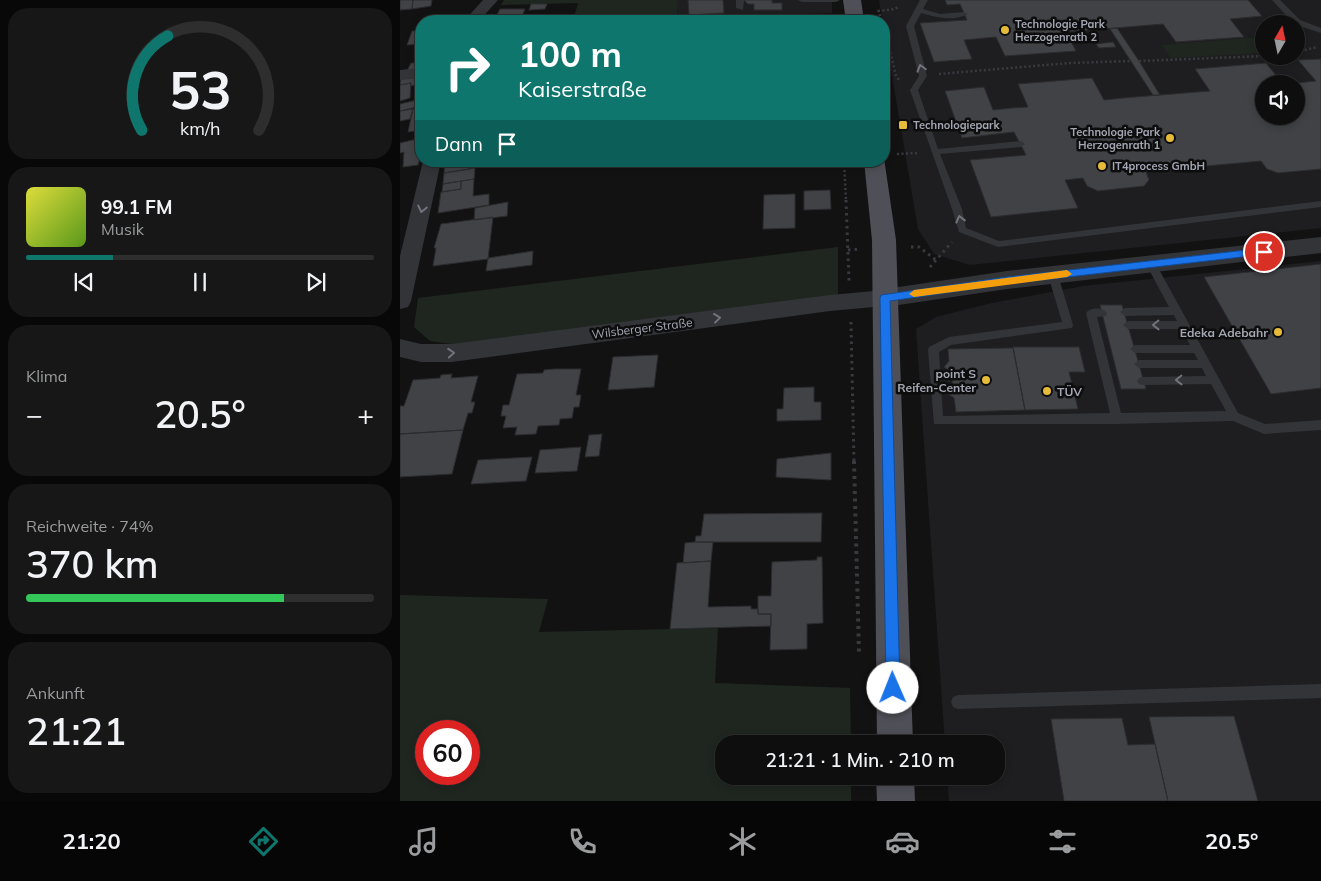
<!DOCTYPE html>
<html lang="de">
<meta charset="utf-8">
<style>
:root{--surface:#0e0e0e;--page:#171717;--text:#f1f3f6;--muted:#9b9c9e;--line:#2e2e2e;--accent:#0f766e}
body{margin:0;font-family:Mulish,sans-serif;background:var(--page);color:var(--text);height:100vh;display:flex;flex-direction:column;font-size:19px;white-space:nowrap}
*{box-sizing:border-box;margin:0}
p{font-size:16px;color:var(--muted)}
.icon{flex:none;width:28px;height:28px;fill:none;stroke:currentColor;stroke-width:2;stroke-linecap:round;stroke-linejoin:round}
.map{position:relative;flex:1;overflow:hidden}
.sheet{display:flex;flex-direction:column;gap:8px;padding:8px;background:#080808;width:400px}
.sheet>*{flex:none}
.hud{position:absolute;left:15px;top:15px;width:475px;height:152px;border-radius:20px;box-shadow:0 2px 8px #0003,0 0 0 1px var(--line);background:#0f766e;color:#fff;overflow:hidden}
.needle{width:32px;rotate:9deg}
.controls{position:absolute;left:855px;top:15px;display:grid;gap:10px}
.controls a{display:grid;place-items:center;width:50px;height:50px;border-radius:50%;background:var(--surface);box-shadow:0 2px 8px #0003,0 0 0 1px var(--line);font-size:25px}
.speed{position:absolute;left:15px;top:720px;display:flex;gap:10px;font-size:25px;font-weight:700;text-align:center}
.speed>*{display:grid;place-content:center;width:65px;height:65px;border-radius:50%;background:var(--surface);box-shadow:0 2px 8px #0003,0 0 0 1px var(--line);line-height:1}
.speed .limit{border:8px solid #d22;background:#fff;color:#111}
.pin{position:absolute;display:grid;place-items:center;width:42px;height:42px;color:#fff;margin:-21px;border:2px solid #fff;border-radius:50%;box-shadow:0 1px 5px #0007}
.me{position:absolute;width:55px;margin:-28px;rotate:359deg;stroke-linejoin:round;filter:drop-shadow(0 0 4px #0008)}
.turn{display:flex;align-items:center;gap:18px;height:105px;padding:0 20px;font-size:22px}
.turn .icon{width:65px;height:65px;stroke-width:2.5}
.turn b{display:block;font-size:35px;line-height:42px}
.then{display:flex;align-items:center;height:48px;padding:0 20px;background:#0003;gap:10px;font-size:19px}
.big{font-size:38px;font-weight:600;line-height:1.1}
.sheet .tile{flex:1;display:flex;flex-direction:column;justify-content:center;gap:8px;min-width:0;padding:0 18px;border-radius:20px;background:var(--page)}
.sheet .dial{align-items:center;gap:0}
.dial svg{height:130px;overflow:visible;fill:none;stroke:var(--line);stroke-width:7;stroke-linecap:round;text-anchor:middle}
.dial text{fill:var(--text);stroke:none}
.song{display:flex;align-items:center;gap:15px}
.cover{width:60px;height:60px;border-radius:8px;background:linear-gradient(135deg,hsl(60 70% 55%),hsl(90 70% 35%))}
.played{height:5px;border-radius:2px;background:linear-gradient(90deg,var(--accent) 25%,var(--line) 25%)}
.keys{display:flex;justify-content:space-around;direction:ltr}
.heat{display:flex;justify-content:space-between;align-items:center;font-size:28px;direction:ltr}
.charge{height:8px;border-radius:4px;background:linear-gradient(90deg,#34c759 74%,var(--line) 0)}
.trip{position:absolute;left:315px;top:735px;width:290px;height:50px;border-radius:20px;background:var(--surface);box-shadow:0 2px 8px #0003,0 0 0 1px var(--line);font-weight:600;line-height:50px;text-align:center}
.tab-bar{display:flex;height:80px;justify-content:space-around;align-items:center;background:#060606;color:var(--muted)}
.tab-bar .icon{width:35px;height:35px}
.tab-bar .current{color:var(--accent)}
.tab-bar b{font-size:22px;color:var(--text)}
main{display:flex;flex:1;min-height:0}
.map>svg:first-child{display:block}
.built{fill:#1e1e20;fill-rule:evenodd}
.green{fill:#1f2620;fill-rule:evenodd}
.building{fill:#414246;stroke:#2c2c2f}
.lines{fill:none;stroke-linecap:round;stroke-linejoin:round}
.path-far2{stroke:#393a3f;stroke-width:2.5;stroke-dasharray:2 2.5;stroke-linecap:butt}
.path-far1{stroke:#393a3f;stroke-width:3;stroke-dasharray:2.5 4;stroke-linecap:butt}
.path{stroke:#393a3f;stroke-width:4;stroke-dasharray:3 4.5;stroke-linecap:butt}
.service{fill:#333438;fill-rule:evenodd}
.minor{fill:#333438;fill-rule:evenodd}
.tertiary{fill:#333438;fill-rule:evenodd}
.primary{fill:#4f5057;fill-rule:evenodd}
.oneway{stroke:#71737c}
.route{fill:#1a73e8;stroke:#114b97}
.slow{fill:#f59e0b}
.poi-dot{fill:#e5bb39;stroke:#0d0d0e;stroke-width:2}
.labels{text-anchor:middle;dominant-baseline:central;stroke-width:5;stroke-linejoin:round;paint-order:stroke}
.far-poi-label{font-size:11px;font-weight:bold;fill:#a4a7b3;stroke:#0d0d0e;text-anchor:start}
.street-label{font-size:12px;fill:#a4a7b3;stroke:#0d0d0e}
.poi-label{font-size:12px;font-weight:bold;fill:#a4a7b3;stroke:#0d0d0e;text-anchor:end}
</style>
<main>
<section class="sheet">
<div class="tile dial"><svg viewBox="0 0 100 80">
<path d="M14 69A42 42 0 1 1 86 69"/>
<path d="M14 69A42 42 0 0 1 30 11" stroke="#0f766e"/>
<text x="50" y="56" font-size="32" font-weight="700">53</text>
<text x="50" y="72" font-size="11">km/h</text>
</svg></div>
<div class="tile">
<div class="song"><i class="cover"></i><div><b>99.1 FM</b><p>Musik</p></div></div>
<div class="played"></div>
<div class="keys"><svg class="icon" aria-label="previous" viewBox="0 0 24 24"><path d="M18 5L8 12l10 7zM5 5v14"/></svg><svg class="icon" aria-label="pause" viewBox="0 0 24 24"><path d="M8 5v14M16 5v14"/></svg><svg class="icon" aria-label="next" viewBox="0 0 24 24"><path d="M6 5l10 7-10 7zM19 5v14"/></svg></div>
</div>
<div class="tile"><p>Klima</p>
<div class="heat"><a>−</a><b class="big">20.5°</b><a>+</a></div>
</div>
<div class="tile"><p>Reichweite · 74%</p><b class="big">370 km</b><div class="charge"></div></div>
<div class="tile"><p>Ankunft</p><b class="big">21:21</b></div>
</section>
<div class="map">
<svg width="921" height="801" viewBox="0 0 921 801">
<rect width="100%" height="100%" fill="#121213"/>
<path class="built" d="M278,0h154v13l-98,4 -1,4h-56z
M479,0h442v228l-351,37 -36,-11 -16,-25zM864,24h32v32h-32zM864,84h32v32h-32z
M921,261v540h-372l-2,-25h49v-32h-51l-29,-415 20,-12 56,-14 91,-17z"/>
<path class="green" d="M104,0h174l-1,21h-104l5,-18 -77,2z
M389,15l4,6h-60v-4z
M864,34v19l-93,5 -9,-13 99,-8z
M438,247v48l-380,50 -28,-4 -16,-14 4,-29z
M0,595l148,4 -9,33 179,-4 -3,55 135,5 1,56h-127v32h127v25h-451zM26,731h43v43h-43z"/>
<path class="building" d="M0,0h13l-1,9 -12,1z
M13,0h19l-1,6 -19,3z
M288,0h35l1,13 -35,2z
M344,0h28v3h10v7h-28v-6h-6z
M545,0h303l14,16 -32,3 14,18 -68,5 -13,-18 -97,8 10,19 -71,5 -9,-19 -32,3 8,19 -38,3 -14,-39 47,-3 -7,-16 -13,1z
M131,4h16l-2,5 -16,1z
M100,9h25l-5,12h-26z
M717,28l22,33 21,34h-7l-43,-66z
M12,31h9v13l-14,1z
M713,42l3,5 -17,1 -3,-4z
M921,59v110l-43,4 -11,-4 -6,-8 -98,9 -17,2 3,8 -5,6 -46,5 -11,-5 -4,-8 -18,2 13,28 -87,9 -21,-57 56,-5 -12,-23 -52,6 -17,-47 39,-4 9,23 19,-2 16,-1 -10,-23 74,-6 12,22 19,-2 87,-7 -15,-22 71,-6 17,21h-19v32h32v-32h-9l29,-3 -18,-21z
M11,63h10v9l-15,1z
M20,77l-1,7 -8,2v-3l-11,2 1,-6z
M11,83l-1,15 -10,3v-16z
M21,99v7l-21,5v-7z
M21,107v23l-13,2 5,-23z
M13,109l-3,10 -10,2v-10z
M21,138v17l-3,10 -15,2 1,-15 -4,1v-10z
M45,161h25l-1,8 -25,4z
M75,168l-1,11 -31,5 1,-11z
M74,179l-1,17 16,-2v11l-51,8 3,-21 20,-3v-8z
M61,181v8l-19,3 1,-8z
M430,190l1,19 -27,1v-19z
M395,194v34l-32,1 1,-34z
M108,202l-1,14 -33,4 1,-12z
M93,217l-5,42 -55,7 3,-18h-2l7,-24z
M133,251l-1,14 -46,6 2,-13z
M921,264v124l-50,6 -67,-117z
M700,305h22l24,84h-25z
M613,347h66l6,25h-16l9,37 -53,1z
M613,348l12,62 -69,2 -2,-14 -7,-5 6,-5 -2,-16 -7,-5 5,-6 -1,-12z
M258,355l-4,32 -46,3 5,-33z
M154,369h27l-5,26h5l-2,12h-5l-2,11 -12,1 -1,6 -21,1 -2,8 -21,1 2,-8 -14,1 3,-12h-5l2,-11h6l8,-31 26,-1 1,-3z
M52,374l-1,4 27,-2 -7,26h4l-3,11h-4l-5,17 -63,4v-28h4l9,-26 27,-2 1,-3z
M414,387v15h7v18l-44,1v-12h6l1,-21z
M63,430l-11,44 -52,3v-43z
M202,434l-3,22 -14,1 4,-22z
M181,447l-4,24 -42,2 5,-23z
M431,453v27l-55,-3 1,-18z
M132,457l-6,24 -55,3 7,-24z
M422,513l-1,29h-126l1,-6h5l3,-22z
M295,542h18l-2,19 -28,2 2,-20z
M417,557h5l1,66 -16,1v25l-37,1 1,-36h-13v-18h13l1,-34 45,-2z
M311,561l-3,46 43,-1v3h7v5h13v12l-101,3 7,-66z
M834,716l24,85h-90l-19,-84z
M722,718l6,27 27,-1 13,57h-104l-13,-82z"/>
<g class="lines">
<path class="path-far2" d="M478,10l4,11
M478,11l17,-2 4,-3
M484,26l12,50 3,4
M896,52l22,-5
M739,61l125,-5
M539,74l131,-11 61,-2
M497,154l21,-1
M444,161l2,40"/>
<path class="path-far1" d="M446,200l3,81
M511,247h8l17,13
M448,250l11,-1
M530,267l22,-25
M451,322l3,140"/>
<path class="path" d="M454,461l5,192"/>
<path class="service" d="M336,0h8l-1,10 -7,-2z
M398,0h42l-4,2h-34z
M520,0h8l-5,9 17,5 24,-2 4,2c-14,8 -33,3 -47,-1l-7,13 13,50 -9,14 20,59 83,-8 4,3 -4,3 -81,7 22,55 4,19 33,13 322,-40v6l-323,40 -39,-15 -7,-23 -42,-119 9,-14 -13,-50z
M872,0h8l20,20 21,8v5l-27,-9z
M751,261l5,3 82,149 27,11 56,-4v10l-57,4 -31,-13 -116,3h-183l-6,-74 1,-3 20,-10 113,-15 -14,-47 5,-4 5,4 15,50 -1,3 -121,17 -12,7 4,64 167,-3 -24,-100c4,-6 17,-6 21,0l-1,3 -9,1 24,96 105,-2 -15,-27 -68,1 -4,-1 -2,-3 2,-3 4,-1 63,-1 -4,-8h-63l-5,-4 5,-4h59l-4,-7h-59l-5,-4 5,-4h55l-9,-16h-53l-5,-4 5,-4h49l-3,-6 -49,1 -5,-4 5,-4 44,-1 -23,-43z
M921,684v14l-363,11 -5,-2 -2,-5 2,-5 5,-2z"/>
<path class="minor" d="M83,0h15l-19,21h-15z
M21,68v10l-21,2v-10z
M23,161h18l-30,140 -3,6 -8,2v-53z
M485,290l8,2 3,6 -3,6 -8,2 -55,5 -378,51h-31l-21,-5v-18l21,5h31l378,-49z"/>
<path class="tertiary" d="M921,237v16l-314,36 -122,18 -9,-3 -3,-6 3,-6 9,-3 122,-18z"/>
<path class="primary" d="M443,0h18l3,21h-18z
M484,158l12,82 17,504h-36l-5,-504 -8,-79h20z
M476,776h38l1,25h-38z"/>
</g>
<defs><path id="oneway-chevron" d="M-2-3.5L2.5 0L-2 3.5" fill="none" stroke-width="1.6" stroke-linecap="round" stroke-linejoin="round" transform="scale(1.25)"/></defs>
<g class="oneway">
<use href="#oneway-chevron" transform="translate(521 68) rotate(-106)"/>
<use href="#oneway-chevron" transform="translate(22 209) rotate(102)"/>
<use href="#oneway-chevron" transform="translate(560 219) rotate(-104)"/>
<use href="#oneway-chevron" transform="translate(317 318) rotate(-7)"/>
<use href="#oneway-chevron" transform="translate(756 325) rotate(179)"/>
<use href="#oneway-chevron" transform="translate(51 353) rotate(-4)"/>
<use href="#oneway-chevron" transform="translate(779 380) rotate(179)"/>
</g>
<path class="route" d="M864,248l4,1v5l-261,30 -117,17 10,387 -2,5 -5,2 -5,-2 -2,-5 -6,-390 1,-3 126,-18z"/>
<path class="slow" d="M667,270l5,4 -5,3 -153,20 -5,-3 5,-4z"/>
<g class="poi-dot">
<circle cx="605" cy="30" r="5"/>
<rect x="498" y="120" width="10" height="10" rx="2.5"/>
<circle cx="770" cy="138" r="5"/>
<circle cx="702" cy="166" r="5"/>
<circle cx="878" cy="332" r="5"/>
<circle cx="586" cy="380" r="5"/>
<circle cx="647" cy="391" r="5"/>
</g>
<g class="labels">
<g class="far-poi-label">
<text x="615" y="24">Technologie Park<tspan x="615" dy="13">Herzogenrath 2</tspan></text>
<text x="513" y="125">Technologiepark</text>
<text x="760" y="132" text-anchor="end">Technologie Park<tspan x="760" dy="13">Herzogenrath 1</tspan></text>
<text x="712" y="166">IT4process GmbH</text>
</g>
<g class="street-label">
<text transform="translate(242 328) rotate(-7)">Wilsberger Straße</text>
</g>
<g class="poi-label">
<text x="868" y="332">Edeka Adebahr</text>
<text x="576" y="373">point S<tspan x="576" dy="14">Reifen-Center</tspan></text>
<text x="657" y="391" text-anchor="start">TÜV</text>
</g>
</g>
</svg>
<div class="controls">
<a><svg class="needle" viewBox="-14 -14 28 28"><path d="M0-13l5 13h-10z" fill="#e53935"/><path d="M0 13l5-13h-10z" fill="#9b9c9e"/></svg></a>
<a><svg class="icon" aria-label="sound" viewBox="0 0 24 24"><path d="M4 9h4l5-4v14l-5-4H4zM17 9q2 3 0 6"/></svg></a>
</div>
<div class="speed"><div class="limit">60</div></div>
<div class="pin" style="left:864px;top:252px;background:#d93025"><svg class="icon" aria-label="arrive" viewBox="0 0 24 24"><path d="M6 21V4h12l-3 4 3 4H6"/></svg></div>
<svg class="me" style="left:493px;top:688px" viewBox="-20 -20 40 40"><circle r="19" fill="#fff"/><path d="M0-13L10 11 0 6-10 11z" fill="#1a73e8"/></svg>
<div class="trip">21:21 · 1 Min. · 210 m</div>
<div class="hud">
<div class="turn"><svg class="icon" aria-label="right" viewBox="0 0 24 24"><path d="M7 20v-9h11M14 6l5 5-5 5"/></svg><div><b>100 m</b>Kaiserstraße</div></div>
<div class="then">Dann<svg class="icon" aria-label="arrive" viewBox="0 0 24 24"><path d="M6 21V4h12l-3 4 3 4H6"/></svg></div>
</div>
</div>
</main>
<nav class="tab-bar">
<b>21:20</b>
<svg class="icon current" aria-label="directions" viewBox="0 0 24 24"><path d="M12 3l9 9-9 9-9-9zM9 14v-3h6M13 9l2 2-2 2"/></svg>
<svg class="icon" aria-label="music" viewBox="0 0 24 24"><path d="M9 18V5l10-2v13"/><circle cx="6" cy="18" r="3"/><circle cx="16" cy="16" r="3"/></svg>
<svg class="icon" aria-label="phone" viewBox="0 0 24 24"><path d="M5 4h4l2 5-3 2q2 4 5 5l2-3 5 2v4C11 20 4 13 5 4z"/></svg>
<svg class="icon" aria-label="climate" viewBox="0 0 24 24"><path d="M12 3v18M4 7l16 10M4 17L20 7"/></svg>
<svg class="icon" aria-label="car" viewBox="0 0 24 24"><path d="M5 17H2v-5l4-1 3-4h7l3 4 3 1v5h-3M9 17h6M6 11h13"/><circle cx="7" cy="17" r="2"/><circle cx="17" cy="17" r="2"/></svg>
<svg class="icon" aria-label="filters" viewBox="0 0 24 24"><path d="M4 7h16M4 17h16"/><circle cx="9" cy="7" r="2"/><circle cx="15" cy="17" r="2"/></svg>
<b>20.5°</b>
</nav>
